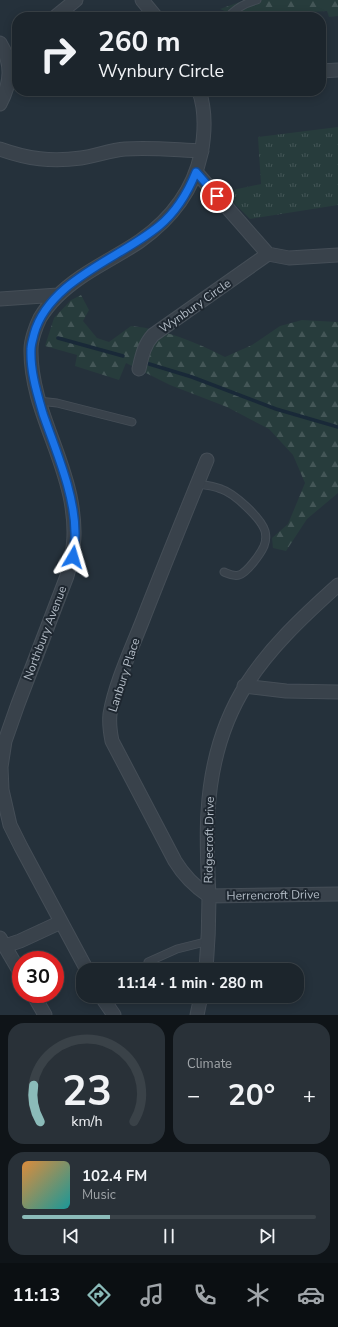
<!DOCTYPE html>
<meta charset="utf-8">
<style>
:root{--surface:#1c252c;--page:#293138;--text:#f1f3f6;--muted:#a0a5a9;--line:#3a4248;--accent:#8bbbb9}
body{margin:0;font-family:"Nunito Sans",sans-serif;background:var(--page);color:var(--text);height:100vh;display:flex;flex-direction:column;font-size:15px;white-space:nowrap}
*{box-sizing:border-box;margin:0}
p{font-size:13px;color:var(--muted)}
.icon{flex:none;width:22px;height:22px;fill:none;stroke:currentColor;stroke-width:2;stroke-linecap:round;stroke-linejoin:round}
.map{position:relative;height:1015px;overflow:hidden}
.panel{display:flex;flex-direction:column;gap:8px;padding:8px;background:#0f1418;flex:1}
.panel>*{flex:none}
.guide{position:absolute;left:12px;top:12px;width:314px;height:84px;border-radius:16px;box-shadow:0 2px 10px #0003,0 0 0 1px var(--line);background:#1c252c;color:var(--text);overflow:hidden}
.speed{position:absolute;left:12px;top:951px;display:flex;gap:8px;font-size:20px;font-weight:700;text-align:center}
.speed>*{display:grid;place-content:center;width:52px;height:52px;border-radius:50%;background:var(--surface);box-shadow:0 2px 10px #0003,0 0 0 1px var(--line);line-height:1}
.speed .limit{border:6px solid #d22;background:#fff;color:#111}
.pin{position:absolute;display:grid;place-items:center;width:34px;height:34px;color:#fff;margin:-17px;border:2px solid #fff;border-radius:50%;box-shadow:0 1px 4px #0007}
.me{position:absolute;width:44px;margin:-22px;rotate:7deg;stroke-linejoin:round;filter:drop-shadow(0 0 3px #0008)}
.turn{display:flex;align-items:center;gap:14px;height:84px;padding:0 20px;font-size:18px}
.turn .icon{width:52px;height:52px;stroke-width:2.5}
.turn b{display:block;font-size:28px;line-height:34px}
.big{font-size:30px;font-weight:700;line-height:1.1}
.panel .card{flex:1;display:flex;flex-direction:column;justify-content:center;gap:6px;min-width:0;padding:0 14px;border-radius:16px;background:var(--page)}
.panel .dial{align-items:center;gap:0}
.dial svg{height:104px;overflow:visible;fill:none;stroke:var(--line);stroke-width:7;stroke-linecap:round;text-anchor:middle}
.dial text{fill:var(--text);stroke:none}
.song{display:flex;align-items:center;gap:12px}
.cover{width:48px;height:48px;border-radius:6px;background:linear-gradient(135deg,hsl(30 70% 55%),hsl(180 70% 35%))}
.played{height:4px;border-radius:2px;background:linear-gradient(90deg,var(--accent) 30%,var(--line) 30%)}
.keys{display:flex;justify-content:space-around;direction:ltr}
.heat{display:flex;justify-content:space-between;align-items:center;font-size:22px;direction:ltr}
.panel .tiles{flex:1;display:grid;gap:8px;grid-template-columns:1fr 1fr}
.card:last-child{grid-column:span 2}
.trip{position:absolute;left:76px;top:963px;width:228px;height:40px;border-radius:16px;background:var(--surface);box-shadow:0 2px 10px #0003,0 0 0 1px var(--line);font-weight:700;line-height:40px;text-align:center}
.tab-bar{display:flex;height:64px;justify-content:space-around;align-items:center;background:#0b0f12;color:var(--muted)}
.tab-bar .icon{width:28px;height:28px}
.tab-bar .selected{color:var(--accent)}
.tab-bar b{font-size:18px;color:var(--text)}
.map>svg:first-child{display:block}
.grass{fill:url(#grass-tufts)}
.forest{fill:url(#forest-firs)}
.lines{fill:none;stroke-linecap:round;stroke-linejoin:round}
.stream{stroke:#192938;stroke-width:3.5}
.lane-casing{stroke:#454e57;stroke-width:9}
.street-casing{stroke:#454e57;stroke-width:15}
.lane{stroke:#39424b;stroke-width:7}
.street{stroke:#39424b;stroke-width:13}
.route-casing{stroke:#114b97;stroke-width:10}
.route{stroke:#1a73e8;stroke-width:7}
.labels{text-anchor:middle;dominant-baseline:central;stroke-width:4;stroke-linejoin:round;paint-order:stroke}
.street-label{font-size:12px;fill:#b4bdc7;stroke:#1e2730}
</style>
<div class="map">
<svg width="338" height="1015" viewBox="0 0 338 1015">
<defs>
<pattern id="grass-tufts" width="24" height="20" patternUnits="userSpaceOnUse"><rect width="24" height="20" fill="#273c3c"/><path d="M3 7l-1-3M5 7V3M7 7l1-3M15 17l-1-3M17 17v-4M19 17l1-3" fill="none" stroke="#445657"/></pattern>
<pattern id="forest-firs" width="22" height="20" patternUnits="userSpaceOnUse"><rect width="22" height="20" fill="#273c3c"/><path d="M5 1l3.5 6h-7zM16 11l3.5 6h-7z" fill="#445657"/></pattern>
</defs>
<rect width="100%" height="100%" fill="#25313b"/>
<path class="grass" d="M338,127v78l-88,14 -27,-27 38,-8 -3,-47z"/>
<path class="forest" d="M245,0h93v16l-9,1 -2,-6 -89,6 -18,-8z
M81,295l8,15 -6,11 14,17 12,4 22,-16c33,3 65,16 94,31l27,-12 28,-19 22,-6 36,2v171l-31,26 -21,32 -13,-3 -1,-10 16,-14 17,-41 -12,-28 -24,-26 -42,-22 -57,-22 -44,-22 -7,17 -44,-14 2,-11 -32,-9 9,-28 17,-18z"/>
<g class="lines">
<path class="stream" d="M58,338l65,18
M146,363l46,14 84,32 62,18"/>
<defs>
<path id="lane" d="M228,17c8,-9 17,-14 29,-17
M39,401l18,2 75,19
M197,484c8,1 17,2 24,5 13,4 40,29 44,42 1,4 1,10 -1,15 -3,7 -17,27 -25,29 -5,2 -10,-1 -15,-3
M148,962l29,-13 32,-8"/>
<path id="street" d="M142,0l14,17
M55,17l21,-17
M0,43c13,21 11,40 0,61
M321,71l17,-1
M0,149c28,10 51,13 81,9 15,-2 29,-8 44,-9 26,-2 51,1 77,2
M196,172l72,82 21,4 49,-3
M0,299l58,-4
M139,369c3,-13 5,-24 14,-34l115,-81
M207,460c-22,54 -44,108 -65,162 -11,28 -27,62 -32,92 -1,9 0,17 2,27l63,120c9,15 19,25 34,35l129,-2
M244,686l42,5 52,1
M0,938l21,36
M5,946l15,-5 41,-19
M87,970l-66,-123 -11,-22 -8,-35 -1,-23 4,-26 13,-37 49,-128c8,-28 9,-47 4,-75 -9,-51 -41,-98 -40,-152 0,-9 5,-23 9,-31 10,-17 25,-30 41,-41 19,-13 40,-23 59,-36 31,-22 53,-50 61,-87 4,-21 5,-43 -2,-63
M206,970c2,-24 3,-48 3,-73 -1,-28 -3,-57 -1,-85 6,-107 54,-159 130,-227
M33,994l12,21
M101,996l13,19
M197,1015l4,-19"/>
</defs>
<use href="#lane" class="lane-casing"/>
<use href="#street" class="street-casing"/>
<use href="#lane" class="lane"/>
<use href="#street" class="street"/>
</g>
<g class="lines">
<defs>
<path id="route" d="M73,557c0,-7 2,-14 2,-21 1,-39 -19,-85 -32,-122 -6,-21 -13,-43 -12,-65 0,-5 2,-10 3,-15 15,-54 85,-75 125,-108 17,-14 29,-34 37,-54l21,24"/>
</defs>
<use href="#route" class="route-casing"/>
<use href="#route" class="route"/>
</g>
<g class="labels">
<g class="street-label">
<text transform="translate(195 306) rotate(-35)">Wynbury Circle</text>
<text transform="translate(45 633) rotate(-69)">Northbury Avenue</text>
<text transform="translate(124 675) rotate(-72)">Lanbury Place</text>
<text transform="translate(209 840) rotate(-89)">Ridgecroft Drive</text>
<text transform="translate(273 895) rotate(-1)">Herrencroft Drive</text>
</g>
</g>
</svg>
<div class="speed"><div class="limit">30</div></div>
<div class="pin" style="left:217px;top:196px;background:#d93025"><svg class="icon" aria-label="arrive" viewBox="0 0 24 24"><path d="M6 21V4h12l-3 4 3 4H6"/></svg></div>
<svg class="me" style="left:73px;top:557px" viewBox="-20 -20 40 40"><path d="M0-17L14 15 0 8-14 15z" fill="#1a73e8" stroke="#fff" stroke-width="4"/></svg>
<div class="trip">11:14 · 1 min · 280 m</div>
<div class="guide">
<div class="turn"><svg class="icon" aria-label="right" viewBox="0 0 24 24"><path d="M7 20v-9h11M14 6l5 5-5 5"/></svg><div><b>260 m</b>Wynbury Circle</div></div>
</div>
</div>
<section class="panel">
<div class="tiles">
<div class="card dial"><svg viewBox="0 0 100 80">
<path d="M14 69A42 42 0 1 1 86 69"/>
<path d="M14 69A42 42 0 0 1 9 41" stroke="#8bbbb9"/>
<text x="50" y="56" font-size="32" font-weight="700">23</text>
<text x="50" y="72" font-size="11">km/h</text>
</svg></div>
<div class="card"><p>Climate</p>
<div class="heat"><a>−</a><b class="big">20°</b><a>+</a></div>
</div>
<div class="card">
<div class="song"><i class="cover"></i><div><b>102.4 FM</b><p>Music</p></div></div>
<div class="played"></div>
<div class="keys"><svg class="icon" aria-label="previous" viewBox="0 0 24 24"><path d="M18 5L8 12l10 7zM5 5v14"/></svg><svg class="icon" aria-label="pause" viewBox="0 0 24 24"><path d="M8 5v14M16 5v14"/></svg><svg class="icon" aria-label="next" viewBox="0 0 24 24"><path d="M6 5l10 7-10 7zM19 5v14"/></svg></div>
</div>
</div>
</section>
<nav class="tab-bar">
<b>11:13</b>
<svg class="icon selected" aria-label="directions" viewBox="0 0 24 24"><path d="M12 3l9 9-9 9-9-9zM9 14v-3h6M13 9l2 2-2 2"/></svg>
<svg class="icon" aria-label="music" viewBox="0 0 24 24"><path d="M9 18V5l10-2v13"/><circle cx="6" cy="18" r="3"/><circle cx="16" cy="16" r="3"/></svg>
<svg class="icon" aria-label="phone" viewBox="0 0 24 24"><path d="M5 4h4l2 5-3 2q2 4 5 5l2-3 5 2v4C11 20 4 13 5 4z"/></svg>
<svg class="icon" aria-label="climate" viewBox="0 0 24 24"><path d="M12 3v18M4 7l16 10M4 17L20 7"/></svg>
<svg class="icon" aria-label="car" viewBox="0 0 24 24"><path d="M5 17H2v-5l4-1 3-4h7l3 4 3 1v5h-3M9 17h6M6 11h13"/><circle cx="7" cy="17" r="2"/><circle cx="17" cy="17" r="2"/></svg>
</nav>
